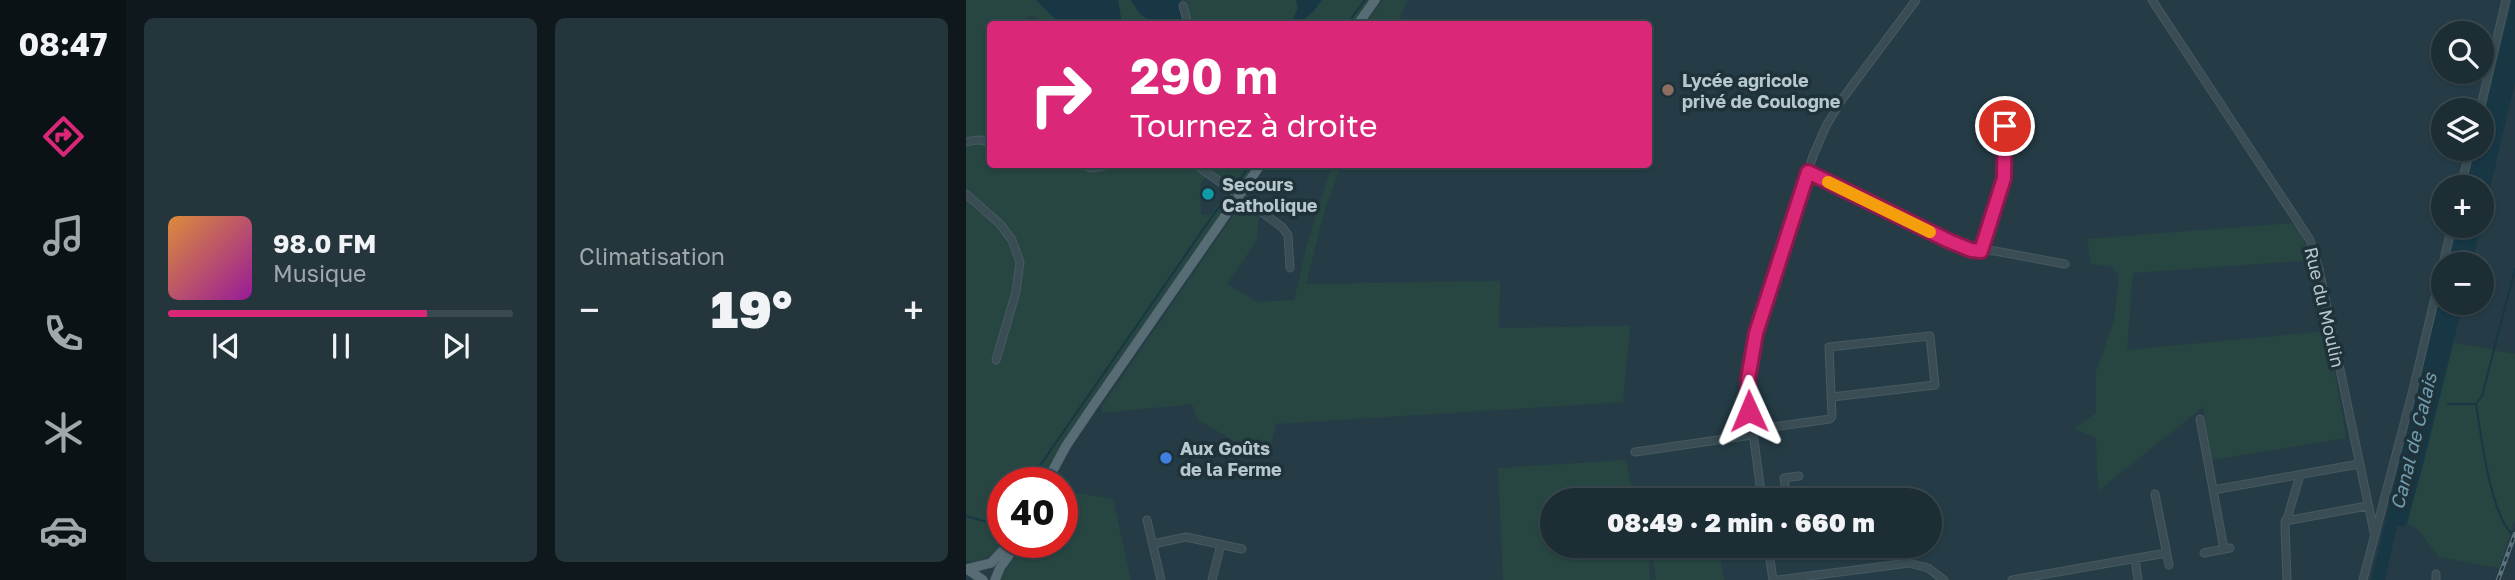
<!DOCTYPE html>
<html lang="fr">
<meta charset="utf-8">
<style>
:root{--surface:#1c2d34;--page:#25353c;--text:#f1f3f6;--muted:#a0a8ac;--line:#3a494f;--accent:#db2777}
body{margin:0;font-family:"Golos Text",sans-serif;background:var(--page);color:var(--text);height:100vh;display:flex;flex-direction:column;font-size:26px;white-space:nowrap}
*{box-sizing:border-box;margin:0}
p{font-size:23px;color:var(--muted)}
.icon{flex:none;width:38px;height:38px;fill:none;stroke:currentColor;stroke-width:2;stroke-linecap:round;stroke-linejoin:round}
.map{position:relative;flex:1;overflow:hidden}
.sheet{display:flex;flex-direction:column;gap:18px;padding:18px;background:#0f191d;width:840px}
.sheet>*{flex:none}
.guide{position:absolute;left:21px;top:21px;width:665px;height:147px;border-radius:7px;box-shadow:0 2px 5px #0004,0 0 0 2px var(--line);background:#db2777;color:#fff;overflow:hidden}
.tools{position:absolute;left:1465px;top:21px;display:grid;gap:14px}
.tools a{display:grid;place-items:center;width:63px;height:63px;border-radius:50%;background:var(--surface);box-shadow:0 2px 5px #0004,0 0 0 2px var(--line);font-size:35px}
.speed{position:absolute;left:21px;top:467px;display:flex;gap:14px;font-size:35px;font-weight:700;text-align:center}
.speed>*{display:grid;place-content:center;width:91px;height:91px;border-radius:50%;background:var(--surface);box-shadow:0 2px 5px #0004,0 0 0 2px var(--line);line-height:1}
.speed .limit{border:10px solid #d22;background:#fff;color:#111}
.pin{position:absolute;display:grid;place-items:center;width:60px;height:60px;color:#fff;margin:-30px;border:4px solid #fff;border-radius:50%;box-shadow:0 2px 7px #0007}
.me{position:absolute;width:77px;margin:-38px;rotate:359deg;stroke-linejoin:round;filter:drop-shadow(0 0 5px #0008)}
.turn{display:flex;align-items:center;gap:24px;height:147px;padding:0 28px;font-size:32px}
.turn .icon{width:91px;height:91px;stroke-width:2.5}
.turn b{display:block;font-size:49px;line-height:60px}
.big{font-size:52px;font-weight:800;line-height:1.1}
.sheet .widget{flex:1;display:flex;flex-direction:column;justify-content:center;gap:10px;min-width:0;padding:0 24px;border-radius:10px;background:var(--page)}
.song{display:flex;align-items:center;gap:21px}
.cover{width:84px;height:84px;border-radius:10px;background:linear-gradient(135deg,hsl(30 70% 55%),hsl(300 70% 35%))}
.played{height:7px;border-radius:4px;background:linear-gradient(90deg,var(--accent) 75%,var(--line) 75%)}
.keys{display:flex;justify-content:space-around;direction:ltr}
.heat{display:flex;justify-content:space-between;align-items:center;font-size:38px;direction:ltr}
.sheet .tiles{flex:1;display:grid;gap:18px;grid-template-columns:repeat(2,1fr)}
.trip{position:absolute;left:574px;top:488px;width:402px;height:70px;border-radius:35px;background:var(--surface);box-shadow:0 2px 5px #0004,0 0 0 2px var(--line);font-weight:800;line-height:70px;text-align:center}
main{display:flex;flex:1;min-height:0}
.tab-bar{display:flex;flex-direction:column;width:126px;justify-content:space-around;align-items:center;background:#0b1215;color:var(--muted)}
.tab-bar .icon{width:49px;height:49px}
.tab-bar .on{color:var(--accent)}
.tab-bar b{font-size:32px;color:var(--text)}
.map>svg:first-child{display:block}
.green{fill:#274641;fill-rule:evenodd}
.water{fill:#173745}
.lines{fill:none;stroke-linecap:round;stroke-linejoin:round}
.stream{stroke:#173745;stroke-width:2}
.minor-casing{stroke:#475961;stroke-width:9}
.major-casing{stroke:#475961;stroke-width:10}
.minor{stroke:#3a4d55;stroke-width:7}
.major{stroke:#586c75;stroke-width:9}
.rail-casing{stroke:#5c727c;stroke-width:4.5}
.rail{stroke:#1f323a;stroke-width:2;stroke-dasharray:5;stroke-linecap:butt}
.route-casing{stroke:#8e194d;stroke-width:18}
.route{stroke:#db2777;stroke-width:12}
.slow{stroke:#f59e0b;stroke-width:12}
.education-dot{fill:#8d6e63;stroke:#1f323a;stroke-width:2.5}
.culture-dot{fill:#0f9aa8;stroke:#1f323a;stroke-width:2.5}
.shop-dot{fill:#3f7fe0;stroke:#1f323a;stroke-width:2.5}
.labels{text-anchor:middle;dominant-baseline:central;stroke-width:7;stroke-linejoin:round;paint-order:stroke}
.poi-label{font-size:18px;font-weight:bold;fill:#b8c7ce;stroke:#1f323a;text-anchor:start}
.street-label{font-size:18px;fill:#b8c7ce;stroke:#1f323a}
.water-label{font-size:19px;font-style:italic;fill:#6f9caf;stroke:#1f323a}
</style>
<main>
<nav class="tab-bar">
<b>08:47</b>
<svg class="icon on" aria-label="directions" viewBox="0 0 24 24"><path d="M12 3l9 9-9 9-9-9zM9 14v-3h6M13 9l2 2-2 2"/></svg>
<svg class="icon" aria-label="music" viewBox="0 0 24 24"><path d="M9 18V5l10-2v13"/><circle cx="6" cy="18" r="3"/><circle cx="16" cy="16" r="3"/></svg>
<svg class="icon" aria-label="phone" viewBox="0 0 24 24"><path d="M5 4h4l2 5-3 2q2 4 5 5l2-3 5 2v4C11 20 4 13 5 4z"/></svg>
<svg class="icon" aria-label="climate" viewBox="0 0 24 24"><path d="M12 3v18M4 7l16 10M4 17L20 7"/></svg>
<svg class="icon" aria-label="car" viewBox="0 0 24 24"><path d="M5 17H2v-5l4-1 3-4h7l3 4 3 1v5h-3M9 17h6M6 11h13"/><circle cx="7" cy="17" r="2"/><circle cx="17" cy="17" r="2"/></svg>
</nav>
<section class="sheet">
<div class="tiles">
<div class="widget">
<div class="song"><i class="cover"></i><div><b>98.0 FM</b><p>Musique</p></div></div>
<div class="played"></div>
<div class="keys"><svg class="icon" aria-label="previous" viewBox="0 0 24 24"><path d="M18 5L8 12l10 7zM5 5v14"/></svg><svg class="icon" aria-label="pause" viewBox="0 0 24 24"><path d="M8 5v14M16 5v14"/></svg><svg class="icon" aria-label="next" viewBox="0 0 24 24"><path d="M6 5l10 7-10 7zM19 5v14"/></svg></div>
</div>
<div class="widget"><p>Climatisation</p>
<div class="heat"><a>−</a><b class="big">19°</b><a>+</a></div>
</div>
</div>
</section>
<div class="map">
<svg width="1549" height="580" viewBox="0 0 1549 580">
<rect width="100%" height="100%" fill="#253c46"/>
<path class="green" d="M0,0h70l24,24h-20l-1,-6 -11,-2 -1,5 7,3h-44v140l265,1 -169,242 -37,58 -9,18h-37v59c-10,13 -20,22 -37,19zM240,176l21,15 -17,24h-9l-1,-30z
M152,0h13l9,14 16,10h-34z
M214,0h189l-17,24h-168z
M417,0h24l-9,24h-33z
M366,165h9l-15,41 -20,78 194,-3 -1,47 131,-2 -7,76 -347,22 -6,26 -22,-1 -51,-30 -5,-15 -90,9v-7l139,-202 18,13 -2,23 -30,44 30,18 37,-2 13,-55z
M1330,223l17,37 -180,13 -6,77 201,-19 18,107 -134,22 -9,-53 -105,84 -2,-54 -23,-8 23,-16v-42l18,-50 5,-46 -7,-8 -21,-3 -4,-25z
M1494,344l55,10v166l-16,48 -60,-11 -21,-28 -11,-6 46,-178z
M660,460l8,40h-82v46h96l2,34h-147l-5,-112z
M96,491l51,8 18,81h-131l22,-37 40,-1z
M686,546h66l6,34h-73l5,-1z"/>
<path class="water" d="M70,0h82l4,24h-62z
M165,0h49l4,24c-27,0 -39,2 -53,-24z
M330,0h26l-10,13 -13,10 -6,-5 5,-10z
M1546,0h3v82l-33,141v-36h-16l9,-38h7v-26z
M1492,226h23l-9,38h-24z
M1477,286v17h20l-39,158 -17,62 -5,4 -5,-1 -12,54h-14z"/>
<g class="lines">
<path class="stream" d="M381,24l18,-24
M269,187l15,-23
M1482,404h28l6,-8 33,-127
M1510,404c5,31 14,107 35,129
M62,483l190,-275 11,-13
M0,516l21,6 16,-2"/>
<defs>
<path id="minor" d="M1186,0l158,240 9,29 55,263
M217,6l5,18
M1514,110l26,-110
M0,142c9,-2 17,-4 24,2
M115,164l10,4 26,-4
M229,164l87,63 6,8 2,33
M842,172l160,77 27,2 70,13
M1495,187l9,-38
M0,194l34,30 12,16 8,22 -4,30 -20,68
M1015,251l23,-73 1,-52
M1234,419l24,130
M785,430l79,-11 2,-3 -3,-69 101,-11 5,49 -103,12
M669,452l117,-17
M1247,490l146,-26
M1189,494l14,71
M796,500l-14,-105 2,-31 8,-39 55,-169 13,-30 17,-28 73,-98
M821,500l-3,-22 15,-2
M181,520l14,60
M1319,521l82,-15
M187,544l33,-7 56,12
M802,546l5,34
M1238,553l26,-5
M1169,559l3,21
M1470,574v6
M246,580l9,-36
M812,580l131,-17 19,5 16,12
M1046,580l154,-27
M1321,580l-2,-54 15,-51
M1397,580l50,-190 39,-164"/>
<path id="major" d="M392,24l17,-24
M80,483l20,-37 27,-40 168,-242
M1,569l24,-6 20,-21
M1,569l16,11
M29,580l5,-12 18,-26"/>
</defs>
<use href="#minor" class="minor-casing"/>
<use href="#major" class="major-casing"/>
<use href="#minor" class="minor"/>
<use href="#major" class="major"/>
<defs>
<path id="rail" d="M1532,580l17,-46"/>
</defs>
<use href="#rail" class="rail-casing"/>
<use href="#rail" class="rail"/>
</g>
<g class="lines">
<defs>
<path id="route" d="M783,411l-1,-32 8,-46 52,-161 141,69 22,9 10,1 23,-73 1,-52"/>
</defs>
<use href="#route" class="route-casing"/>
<use href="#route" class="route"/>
<path class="slow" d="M862,182l102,50"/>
</g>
<circle class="education-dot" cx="702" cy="90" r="7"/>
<circle class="culture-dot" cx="242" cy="194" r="7"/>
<circle class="shop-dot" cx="200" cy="458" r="7"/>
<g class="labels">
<g class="poi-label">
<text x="716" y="80">Lycée agricole<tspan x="716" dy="21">privé de Coulogne</tspan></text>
<text x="256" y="184">Secours<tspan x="256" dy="21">Catholique</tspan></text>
<text x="214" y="448">Aux Goûts<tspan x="214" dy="21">de la Ferme</tspan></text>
</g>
<g class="street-label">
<text transform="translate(1359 307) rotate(77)">Rue du Moulin</text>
</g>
<g class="water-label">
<text transform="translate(1447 441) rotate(-76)">Canal de Calais</text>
</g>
</g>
</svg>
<div class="tools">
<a><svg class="icon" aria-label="search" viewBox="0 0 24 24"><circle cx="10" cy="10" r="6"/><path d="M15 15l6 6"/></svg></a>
<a><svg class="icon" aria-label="layers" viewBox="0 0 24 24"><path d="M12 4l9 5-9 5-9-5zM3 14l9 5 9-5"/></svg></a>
<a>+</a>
<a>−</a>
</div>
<div class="speed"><div class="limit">40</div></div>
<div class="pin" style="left:1039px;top:126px;background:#d93025"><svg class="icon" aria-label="arrive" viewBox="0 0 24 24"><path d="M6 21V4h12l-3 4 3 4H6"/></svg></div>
<svg class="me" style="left:783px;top:411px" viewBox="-20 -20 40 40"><path d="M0-17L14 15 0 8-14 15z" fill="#db2777" stroke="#fff" stroke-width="4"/></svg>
<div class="trip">08:49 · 2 min · 660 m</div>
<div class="guide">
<div class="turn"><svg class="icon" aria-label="right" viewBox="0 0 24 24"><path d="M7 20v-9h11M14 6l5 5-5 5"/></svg><div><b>290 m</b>Tournez à droite</div></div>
</div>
</div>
</main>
